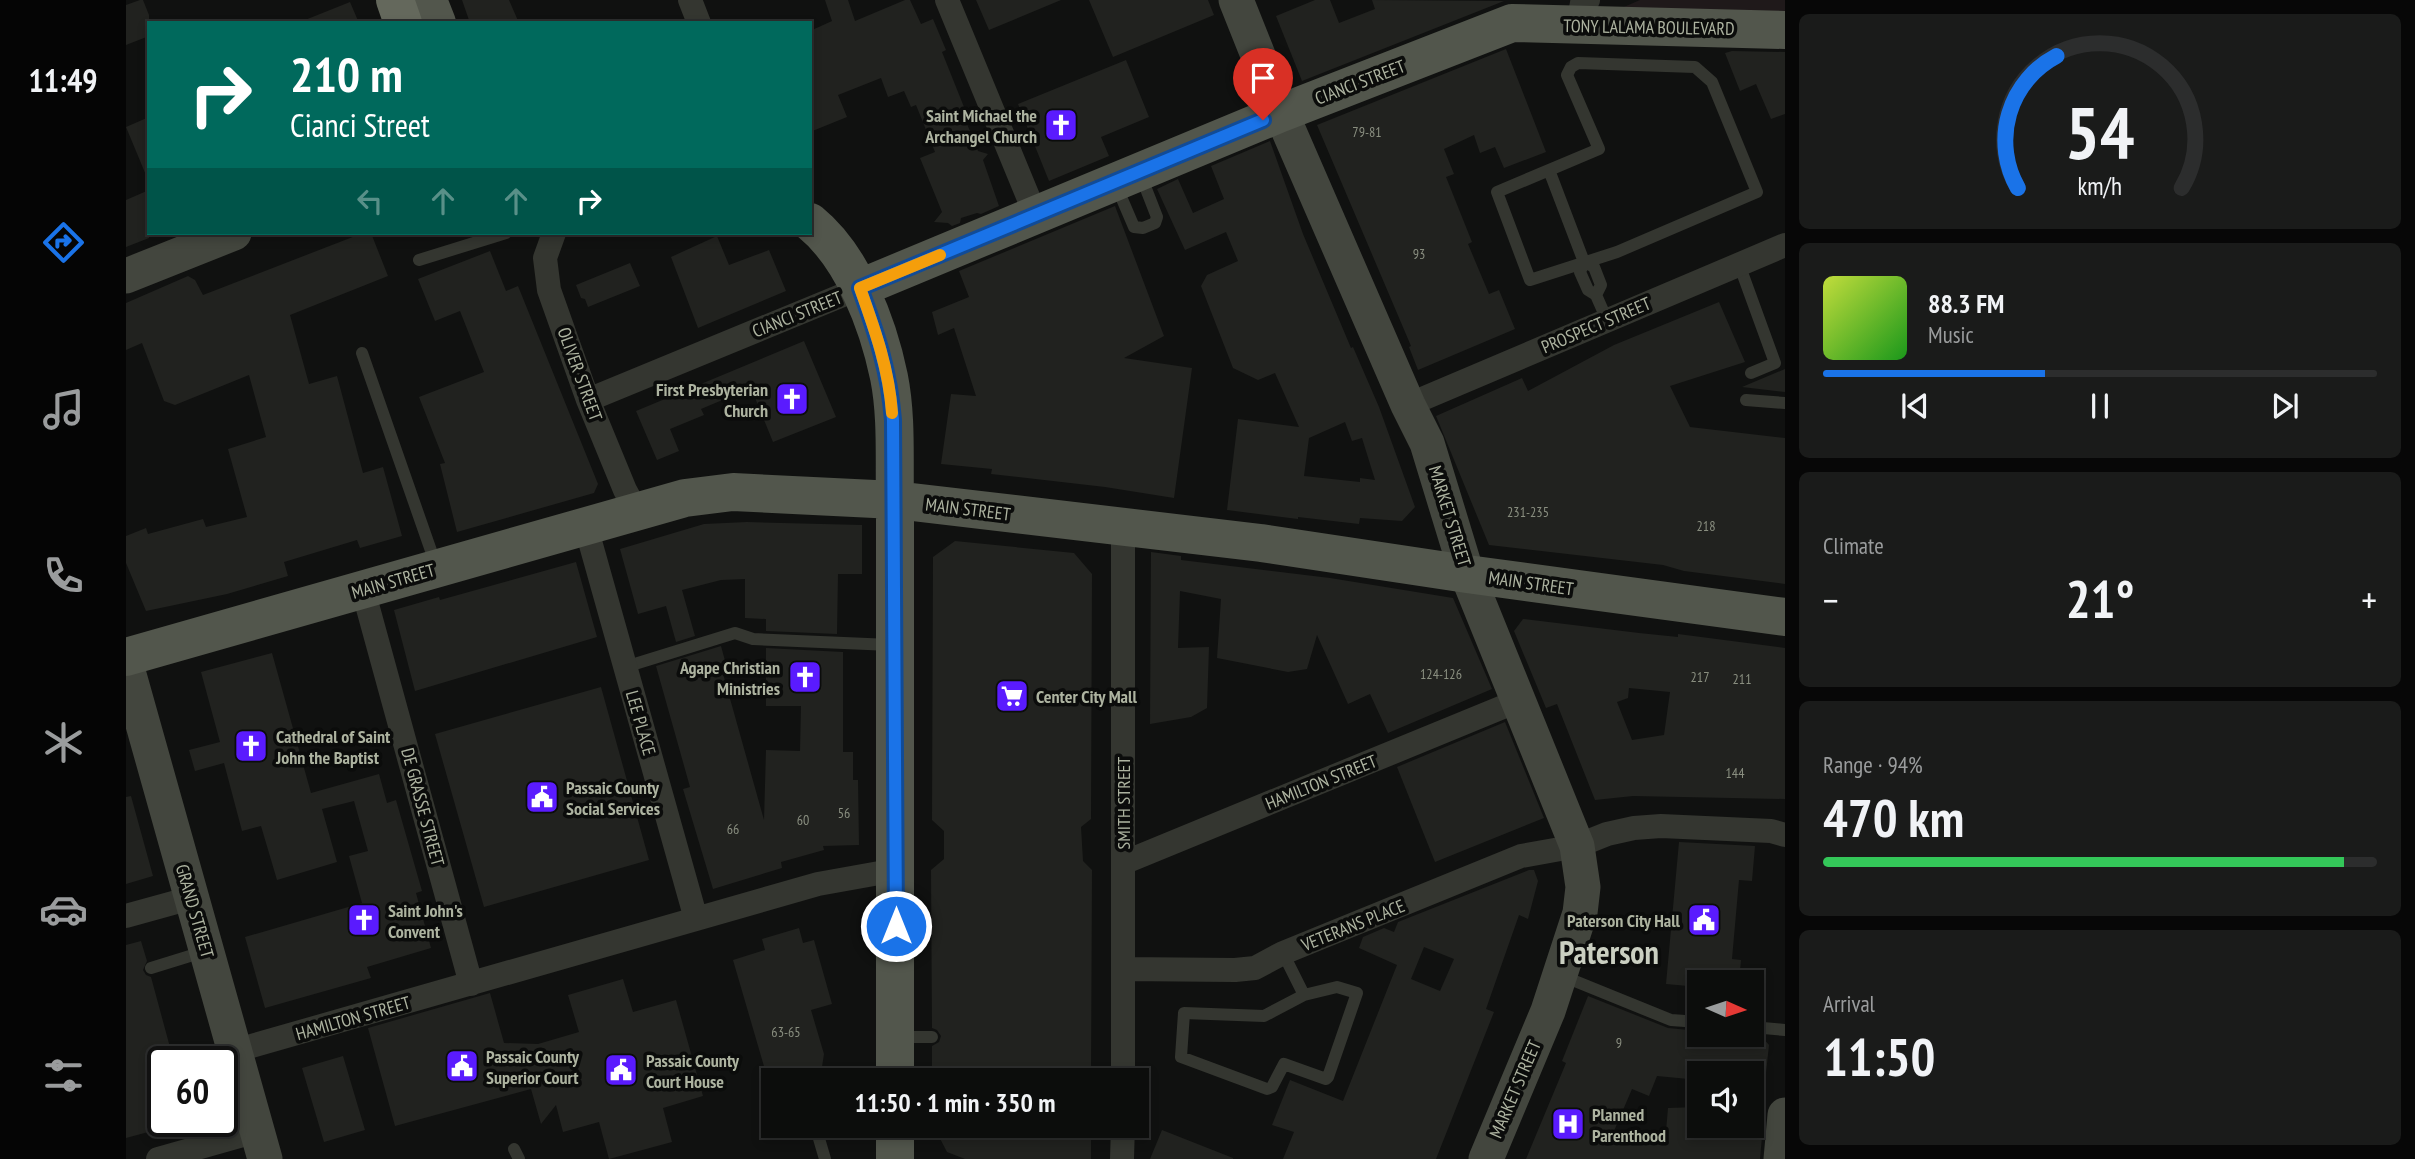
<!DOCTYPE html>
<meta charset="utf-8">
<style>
:root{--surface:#0c0d0c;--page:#1a1b1a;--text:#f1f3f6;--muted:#9a9c9d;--line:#2c2d2d;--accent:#1a73e8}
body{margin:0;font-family:"PT Sans Narrow",sans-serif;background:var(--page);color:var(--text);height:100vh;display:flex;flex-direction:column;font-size:26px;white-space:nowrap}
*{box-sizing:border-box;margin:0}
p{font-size:23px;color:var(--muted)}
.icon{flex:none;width:38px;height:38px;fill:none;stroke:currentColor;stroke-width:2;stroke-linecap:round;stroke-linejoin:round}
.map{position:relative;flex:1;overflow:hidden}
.drawer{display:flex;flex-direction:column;gap:14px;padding:14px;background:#070707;width:630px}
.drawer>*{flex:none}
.banner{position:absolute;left:21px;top:21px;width:665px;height:214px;border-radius:0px;box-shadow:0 4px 10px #0003,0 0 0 2px var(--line);background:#00695c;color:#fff;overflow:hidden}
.needle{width:46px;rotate:93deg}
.controls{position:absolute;left:1561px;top:970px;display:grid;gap:14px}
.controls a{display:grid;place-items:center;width:77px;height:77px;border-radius:0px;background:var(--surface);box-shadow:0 4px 10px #0003,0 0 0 2px var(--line);font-size:35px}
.speed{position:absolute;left:21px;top:1046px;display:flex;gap:14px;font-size:35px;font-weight:700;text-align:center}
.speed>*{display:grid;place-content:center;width:91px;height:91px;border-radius:50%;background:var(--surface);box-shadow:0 4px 10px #0003,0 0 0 2px var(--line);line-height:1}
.speed .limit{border:4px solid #111;border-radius:10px;background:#fff;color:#111}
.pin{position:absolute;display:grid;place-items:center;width:60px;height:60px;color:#fff;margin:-72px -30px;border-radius:50% 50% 50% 0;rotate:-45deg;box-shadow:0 0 7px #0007}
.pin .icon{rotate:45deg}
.me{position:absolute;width:77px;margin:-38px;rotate:0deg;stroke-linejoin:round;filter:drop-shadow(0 0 5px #0008)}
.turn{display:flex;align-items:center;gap:24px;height:147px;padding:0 28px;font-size:32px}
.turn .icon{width:91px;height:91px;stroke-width:2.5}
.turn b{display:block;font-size:49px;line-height:60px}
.lanes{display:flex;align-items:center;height:66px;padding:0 28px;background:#0003;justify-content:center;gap:35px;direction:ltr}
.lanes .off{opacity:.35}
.big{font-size:52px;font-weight:700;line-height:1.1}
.drawer .tile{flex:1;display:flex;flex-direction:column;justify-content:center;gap:10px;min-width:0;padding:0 24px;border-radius:10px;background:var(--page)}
.drawer .dial{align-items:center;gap:0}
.dial svg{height:182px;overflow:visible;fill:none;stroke:var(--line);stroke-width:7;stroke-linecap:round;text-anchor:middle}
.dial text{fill:var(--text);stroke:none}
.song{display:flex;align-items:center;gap:21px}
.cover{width:84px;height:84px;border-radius:10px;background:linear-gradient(135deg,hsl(70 70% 55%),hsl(120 70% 35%))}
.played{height:7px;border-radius:4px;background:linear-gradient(90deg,var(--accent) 40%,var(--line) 40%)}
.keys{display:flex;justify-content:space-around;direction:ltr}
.heat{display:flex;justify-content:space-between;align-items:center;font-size:38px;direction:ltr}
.charge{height:10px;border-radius:5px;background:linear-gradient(90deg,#34c759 94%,var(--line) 0)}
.trip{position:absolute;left:635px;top:1068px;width:388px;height:70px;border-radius:0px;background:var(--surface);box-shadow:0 4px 10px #0003,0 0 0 2px var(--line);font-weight:700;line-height:70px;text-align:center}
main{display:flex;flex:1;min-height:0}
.tab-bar{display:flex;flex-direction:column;width:126px;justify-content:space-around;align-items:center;background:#050505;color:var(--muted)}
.tab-bar .icon{width:49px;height:49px}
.tab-bar .active{color:var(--accent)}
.tab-bar b{font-size:32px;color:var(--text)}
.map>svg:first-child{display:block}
.green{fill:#1f191a}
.building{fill:#21221f;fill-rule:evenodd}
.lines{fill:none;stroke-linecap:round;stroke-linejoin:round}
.lane{stroke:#343630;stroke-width:12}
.street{stroke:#343630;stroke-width:24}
.secondary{stroke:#43463e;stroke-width:35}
.primary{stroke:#52564c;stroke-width:38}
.highway{stroke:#64685c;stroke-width:38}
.route-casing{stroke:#114b97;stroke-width:18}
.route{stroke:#1a73e8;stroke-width:12}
.slow{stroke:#f59e0b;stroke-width:12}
.labels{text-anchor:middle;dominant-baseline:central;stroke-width:7;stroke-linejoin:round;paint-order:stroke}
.number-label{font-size:14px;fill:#8a8f80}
.street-label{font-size:18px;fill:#adb3a0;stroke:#0b0c0b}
.poi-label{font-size:18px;font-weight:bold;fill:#adb3a0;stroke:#0b0c0b;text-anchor:start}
.town-label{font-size:32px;font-weight:bold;fill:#cacfc1;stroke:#0b0c0b}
</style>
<main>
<nav class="tab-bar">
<b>11:49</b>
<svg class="icon active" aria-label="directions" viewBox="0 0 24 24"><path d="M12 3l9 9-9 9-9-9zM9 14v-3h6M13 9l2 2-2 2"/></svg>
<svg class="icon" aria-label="music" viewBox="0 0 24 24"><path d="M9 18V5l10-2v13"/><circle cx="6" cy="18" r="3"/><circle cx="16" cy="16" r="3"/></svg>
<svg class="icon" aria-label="phone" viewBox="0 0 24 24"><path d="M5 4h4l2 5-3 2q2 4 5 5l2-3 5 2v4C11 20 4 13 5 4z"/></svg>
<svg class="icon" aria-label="climate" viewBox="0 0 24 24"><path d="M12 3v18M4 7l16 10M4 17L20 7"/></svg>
<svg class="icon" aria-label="car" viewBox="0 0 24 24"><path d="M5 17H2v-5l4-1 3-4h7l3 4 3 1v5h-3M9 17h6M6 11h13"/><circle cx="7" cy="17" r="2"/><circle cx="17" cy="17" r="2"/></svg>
<svg class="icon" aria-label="filters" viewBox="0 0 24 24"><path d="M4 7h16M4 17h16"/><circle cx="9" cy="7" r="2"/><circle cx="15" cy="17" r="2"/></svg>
</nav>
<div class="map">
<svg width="1659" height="1159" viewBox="0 0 1659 1159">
<rect width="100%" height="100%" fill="#101110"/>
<path class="green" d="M1514,0h145v11l-168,-1z"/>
<path class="building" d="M14,0h3l6,15v21l-23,9v-40z
M336,0h47l10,23h-49z
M699,0h23l7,21 50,-21h5l11,24 12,-5 13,31 -4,2 24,60 -3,2 15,37 10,3 -5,6 16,46 -18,8 -4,-1 -16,5 -1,5 -8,3 -4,-3 -14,-1 8,-10 -22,-54 15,-6 -19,-47 -5,2 -7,-16 -16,6 -7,-19 -43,17 9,22 -37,15v-101l22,-10z
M850,0h85l-72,30z
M963,0h119l6,15 -101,42z
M1189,0h15l9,23 36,-14 -3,-9 132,1 -202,80 -26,-65z
M224,2l9,21h-58l-1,-1z
M1380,49l40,103 -42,16 -9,-21 -15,6 -6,-18 -30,14 10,25 -8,3 26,65 -4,2 21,50 10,-4 16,39 -97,41 -9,-23 2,-1 -94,-221z
M1606,51l53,1v62l-14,5 -15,-35 -16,7 -15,-38z
M1000,60l23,57 -48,20 8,19 -60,25 -31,-77z
M23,117v63h-1l-22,-53z
M1144,141l33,93 48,114 2,-1 26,60 36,100 -13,14 -42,-3 -1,6 -61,-7v2l-71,-9 11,-91 61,8 -24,-54 -17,7 -25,-12 -32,-82 6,-11 31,-14 -12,-29 -41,18 -28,-61 21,-10 15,34 31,-14 -13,-33zM1219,422l7,19 10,-3 13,42 -15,-2v4l-56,-6 5,-38z
M23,190v48l-23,9v-47z
M989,206l49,130 -40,22 68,10 -18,130 -69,-11 -114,-13 1,-5 -51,-5 10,-70 25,2 -22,-68 -16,7 -6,-23 37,-15 -10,-26z
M237,233h8l17,43 -98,39 19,69 28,-8 26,97 20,-6 19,69 -42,12 -3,-8 -73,22 4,14 -61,18 -81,17 -20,-48v-27l20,-8 2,6 55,-15 3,8 41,-10 -19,-68 38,-12 -17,-62 -74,30 -11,-4 -22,-58 -16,7v-47l62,-27 7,4 8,15z
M591,236l12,29 40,-15 17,41 -88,37 -27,-71z
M364,251l16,40 12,-5 80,198 -4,9 -137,39 -17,-68 5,-1 -26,-66 65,-25 -24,-61 -25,10 -17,-42z
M504,263l10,23 -52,21 -3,-8 -4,-1 -5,-13z
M1593,302l26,60 -75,24 20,41 95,11v146l-101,-13 -21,-6 -174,-20 -53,-129 86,-38 6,13 86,-46z
M678,341l32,76 -63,25 -22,-54 -50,21 3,6 -34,14 9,22 -22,9 -21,-49z
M1659,369v23l-43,-5z
M621,522l115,3v49h-24l-1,60 -71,-3v-12l-21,-1v-39l-24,1 -39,10 13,46 -19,6 -10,-36 -28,8 -18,-65 84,-25z
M829,541l119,12 18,21 -1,245 -10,8 2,34 9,9 -1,210h-159v-34l7,-4 2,-6 -4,-6 -5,-2 -1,-158 13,-11v-28l-12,-11 1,-263z
M1025,552l30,4v4l149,18 123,20 39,91 -104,44 -18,-39 -22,10 -31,-69 -10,34 -19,3 -71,-14 4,-59 -41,-8 -2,57 31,-1 -2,61 -16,9 -41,7z
M450,562l21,75 -182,54 -21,-81 45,-13 1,3z
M1397,619l116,14 39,4v-3l107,14v151l-152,-3 -38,4 -38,-96 -11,4 -32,-77zM1503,688l41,4 -6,43 -32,5 -15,-38 11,-4z
M595,646l6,22 -5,2 42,150 2,-70 34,1 1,-45h-35v-58l77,4v100h10v28h5l1,65 -36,1 1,4 -43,12 1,6 -69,21 -30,-100 7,-2 -34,-121z
M146,653l39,140 68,-19 8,29 9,-3 26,91 -6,2 15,55 -64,19 4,11 -106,30 -20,-71 117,-34 -13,-47 19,-5 -14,-50 -32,8 15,53 -60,18 -16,-54 -19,5 -18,-68 -29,8 -6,-21 31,-8 -19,-70z
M475,687l48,173 -165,47 -49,-173z
M1379,722l39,96 -109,44 -38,-95z
M5,796l22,80 -27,8v-87z
M1553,842l76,4 -3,35 -13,-1 -7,79 9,1 -2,22h-40v5l-33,-3z
M1403,870h5l4,11 -10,38 -9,-4 -33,94 8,3 -58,147h-153l11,-27 -22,-7 18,-45 53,21 54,-136 -38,-17 4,-11 21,-9 10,4 4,-10zM1298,947l30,12 -14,32 -29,-12z
M673,928l4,15 11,-3 18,64 -21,6 13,44 -4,26h-52l-35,-120 32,-10 -3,-11z
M15,941l6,20 -4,9 3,5 5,2 23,85h-11v66l-37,10v-193z
M497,979l10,33 43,-12 27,96 -40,12 9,34 -63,17 -10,-37 -36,10 -7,-27 -15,19 -10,-35 -136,37 -27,-98 122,-35 14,50 34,1 41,-12 -11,-37z
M1462,996l80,32 31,3v3h29l36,5 5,6 -3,28h-67v7l-42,-4 -8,20 -17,-7 -21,49 54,5 3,-35 30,-1 1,18h64l-3,34h-234l40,-96 -4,-2z
M217,1056l22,74 -41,12 -22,-74z
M807,1125h158v34h-126l-18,-7z
M1036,1130l71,28v1h-83z"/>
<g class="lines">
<path class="lane" d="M1452,63l117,4 17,15 45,110 -140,60 -87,28 -33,-88 102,-43 -32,-74 4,-8z
M1423,170l35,92 -4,10 8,18 8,5 11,25
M990,185l18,42 9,1 12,-5 2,-6 -16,-41
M293,260l87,-27
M1458,262l10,5 7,18 -5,10
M1613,264l36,99 -24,10
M236,353l74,212
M1620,400l39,3
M499,667l110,-34 18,6 138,6
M1157,953l21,42 -40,21 -80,-3 -3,44 86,32 5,-2 12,-23 42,15 2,-2 29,-84 -20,-6 -33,8
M25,968l55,-17
M1434,975l111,45 28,2
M1626,1027l33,3
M773,1037h33
M689,1125l10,34
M388,1149l5,10"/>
<path class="street" d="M564,0l9,23
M821,0l89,216
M1452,25l4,-22 6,-3
M428,233l-9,25 4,32 39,110 37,90 12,22
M462,400l272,-112
M1282,405l377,-160
M460,527l110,392
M237,590l108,394
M997,863l397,-163
M0,916l65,-18
M997,969l112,1 20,-2 28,-15 238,-97 56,-10 30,-12 27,-6 27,-2 110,5 14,4
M108,1051l584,-167 78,-14
M997,1080v-553
M32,1159l99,-28
M996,1159l1,-34"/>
<path class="secondary" d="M1110,0l45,113 127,292 19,38 40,131 110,272 6,41 -3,26 -32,98 -62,148
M0,276l108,-43
M0,664l139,495
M1655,1159l4,-44"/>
<path class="primary" d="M302,0l9,23
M684,222c43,35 68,102 79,155 8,40 5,83 6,123v580
M734,288l421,-175 231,-90 273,7
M0,657l559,-159 48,-6 162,8 366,43 206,31 318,43
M769,1159v-34"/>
<path class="highway" d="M269,0l8,23"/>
</g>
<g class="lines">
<defs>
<path id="route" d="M770,926l-3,-506c-4,-49 -16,-85 -33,-132l403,-168"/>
</defs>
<use href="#route" class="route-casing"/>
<use href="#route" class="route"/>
<path class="slow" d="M766,413c-3,-44 -17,-83 -32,-125l80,-33"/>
</g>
<defs>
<symbol id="church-square" viewBox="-11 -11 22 22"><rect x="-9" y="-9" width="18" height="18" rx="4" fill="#5a1bfe" stroke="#0b0c0b"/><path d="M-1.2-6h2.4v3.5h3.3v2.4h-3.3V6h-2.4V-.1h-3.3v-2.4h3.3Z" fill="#fff"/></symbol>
<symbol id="supermarket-square" viewBox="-11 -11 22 22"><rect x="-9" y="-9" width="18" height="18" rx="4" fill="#5a1bfe" stroke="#0b0c0b"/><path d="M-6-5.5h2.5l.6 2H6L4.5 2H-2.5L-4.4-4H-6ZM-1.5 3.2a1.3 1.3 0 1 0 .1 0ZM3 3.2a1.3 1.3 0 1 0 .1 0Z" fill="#fff"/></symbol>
<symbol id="civic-square" viewBox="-11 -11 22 22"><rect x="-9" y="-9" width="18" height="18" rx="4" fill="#5a1bfe" stroke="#0b0c0b"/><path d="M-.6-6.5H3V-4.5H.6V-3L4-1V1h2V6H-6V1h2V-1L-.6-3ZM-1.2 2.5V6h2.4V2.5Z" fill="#fff"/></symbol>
<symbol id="hospital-square" viewBox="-11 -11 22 22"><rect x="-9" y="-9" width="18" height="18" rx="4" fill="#5a1bfe" stroke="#0b0c0b"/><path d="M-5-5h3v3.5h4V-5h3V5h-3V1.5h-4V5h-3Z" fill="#fff"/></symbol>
</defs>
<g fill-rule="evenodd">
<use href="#church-square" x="916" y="106" width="38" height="38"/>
<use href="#church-square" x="647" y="380" width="38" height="38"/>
<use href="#church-square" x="660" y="658" width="38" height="38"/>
<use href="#supermarket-square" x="867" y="677" width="38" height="38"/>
<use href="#church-square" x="106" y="727" width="38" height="38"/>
<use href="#civic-square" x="397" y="778" width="38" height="38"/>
<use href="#church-square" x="219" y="901" width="38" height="38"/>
<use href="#civic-square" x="1559" y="901" width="38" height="38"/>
<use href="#civic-square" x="317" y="1047" width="38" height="38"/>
<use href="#civic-square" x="476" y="1051" width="38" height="38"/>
<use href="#hospital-square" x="1423" y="1105" width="38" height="38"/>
</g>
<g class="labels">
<g class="number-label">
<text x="1241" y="132">79-81</text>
<text x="1293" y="254">93</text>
<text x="1402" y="512">231-235</text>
<text x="1580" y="526">218</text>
<text x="1315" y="674">124-126</text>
<text x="1574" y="677">217</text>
<text x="1616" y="679">211</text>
<text x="1609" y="773">144</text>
<text x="718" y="813">56</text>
<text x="677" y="820">60</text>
<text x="607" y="829">66</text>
<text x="660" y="1032">63-65</text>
<text x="1493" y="1043">9</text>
</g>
<g class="street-label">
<text transform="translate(1523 27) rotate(1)">TONY LALAMA BOULEVARD</text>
<text transform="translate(1234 82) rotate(-21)">CIANCI STREET</text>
<text transform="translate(671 314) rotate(-22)">CIANCI STREET</text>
<text transform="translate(1470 325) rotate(-23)">PROSPECT STREET</text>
<text transform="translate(454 374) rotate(70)">OLIVER STREET</text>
<text transform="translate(842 509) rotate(7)">MAIN STREET</text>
<text transform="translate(1324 516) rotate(73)">MARKET STREET</text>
<text transform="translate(267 581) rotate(-16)">MAIN STREET</text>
<text transform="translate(1405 583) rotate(8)">MAIN STREET</text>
<text transform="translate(515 723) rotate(74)">LEE PLACE</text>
<text transform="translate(1195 782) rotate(-22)">HAMILTON STREET</text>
<text transform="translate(997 803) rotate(-90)">SMITH STREET</text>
<text transform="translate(297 807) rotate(75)">DE GRASSE STREET</text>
<text transform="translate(69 911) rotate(74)">GRAND STREET</text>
<text transform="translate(1227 925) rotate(-22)">VETERANS PLACE</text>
<text transform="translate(227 1018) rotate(-16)">HAMILTON STREET</text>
<text transform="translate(1389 1089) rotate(-67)">MARKET STREET</text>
</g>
<g class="poi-label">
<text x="911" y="115" text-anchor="end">Saint Michael the<tspan x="911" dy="21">Archangel Church</tspan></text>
<text x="642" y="389" text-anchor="end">First Presbyterian<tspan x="642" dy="21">Church</tspan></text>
<text x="654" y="667" text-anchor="end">Agape Christian<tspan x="654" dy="21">Ministries</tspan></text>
<text x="910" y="696">Center City Mall</text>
<text x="150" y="736">Cathedral of Saint<tspan x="150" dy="21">John the Baptist</tspan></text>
<text x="440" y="787">Passaic County<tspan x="440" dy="21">Social Services</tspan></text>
<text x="262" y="910">Saint John's<tspan x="262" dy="21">Convent</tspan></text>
<text x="1554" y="920" text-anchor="end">Paterson City Hall</text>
<text x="360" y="1056">Passaic County<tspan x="360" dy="21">Superior Court</tspan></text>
<text x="520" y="1060">Passaic County<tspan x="520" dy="21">Court House</tspan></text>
<text x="1466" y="1114">Planned<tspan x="1466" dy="21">Parenthood</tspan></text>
</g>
<g class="town-label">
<text x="1483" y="952">Paterson</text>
</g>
</g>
</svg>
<div class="controls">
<a><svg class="needle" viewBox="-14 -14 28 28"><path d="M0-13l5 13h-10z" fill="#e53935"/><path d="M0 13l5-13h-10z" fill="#9a9c9d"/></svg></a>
<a><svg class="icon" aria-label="sound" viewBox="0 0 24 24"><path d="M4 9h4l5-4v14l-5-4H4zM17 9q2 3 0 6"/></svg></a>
</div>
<div class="speed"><div class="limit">60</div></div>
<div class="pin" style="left:1137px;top:120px;background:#d93025"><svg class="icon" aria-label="arrive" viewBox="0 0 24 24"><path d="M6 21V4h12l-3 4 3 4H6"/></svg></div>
<svg class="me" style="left:770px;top:926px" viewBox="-20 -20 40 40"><circle r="17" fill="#1a73e8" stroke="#fff" stroke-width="3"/><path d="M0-11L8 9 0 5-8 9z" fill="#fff"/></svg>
<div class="trip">11:50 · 1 min · 350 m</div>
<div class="banner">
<div class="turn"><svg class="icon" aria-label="right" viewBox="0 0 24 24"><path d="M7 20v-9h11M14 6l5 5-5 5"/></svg><div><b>210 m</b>Cianci Street</div></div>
<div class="lanes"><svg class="icon off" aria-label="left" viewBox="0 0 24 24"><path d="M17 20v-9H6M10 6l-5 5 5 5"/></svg><svg class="icon off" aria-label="ahead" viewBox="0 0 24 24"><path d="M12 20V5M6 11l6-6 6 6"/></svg><svg class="icon off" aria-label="ahead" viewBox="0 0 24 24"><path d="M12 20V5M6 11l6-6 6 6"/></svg><svg class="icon" aria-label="right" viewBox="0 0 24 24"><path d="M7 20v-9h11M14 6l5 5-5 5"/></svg></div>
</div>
</div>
<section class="drawer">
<div class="tile dial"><svg viewBox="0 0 100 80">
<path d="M14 69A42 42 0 1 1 86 69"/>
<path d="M14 69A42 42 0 0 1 31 11" stroke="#1a73e8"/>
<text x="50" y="56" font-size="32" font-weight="700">54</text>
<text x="50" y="72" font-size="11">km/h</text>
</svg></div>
<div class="tile">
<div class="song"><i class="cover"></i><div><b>88.3 FM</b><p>Music</p></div></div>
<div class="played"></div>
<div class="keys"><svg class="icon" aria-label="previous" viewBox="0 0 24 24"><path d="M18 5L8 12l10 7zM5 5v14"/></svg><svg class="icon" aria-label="pause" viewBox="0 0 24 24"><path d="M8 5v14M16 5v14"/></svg><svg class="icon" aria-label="next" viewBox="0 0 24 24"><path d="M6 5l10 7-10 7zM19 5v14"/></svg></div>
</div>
<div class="tile"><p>Climate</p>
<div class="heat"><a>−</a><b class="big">21°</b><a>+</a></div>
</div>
<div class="tile"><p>Range · 94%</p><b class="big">470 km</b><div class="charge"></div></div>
<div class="tile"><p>Arrival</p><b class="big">11:50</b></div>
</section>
</main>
